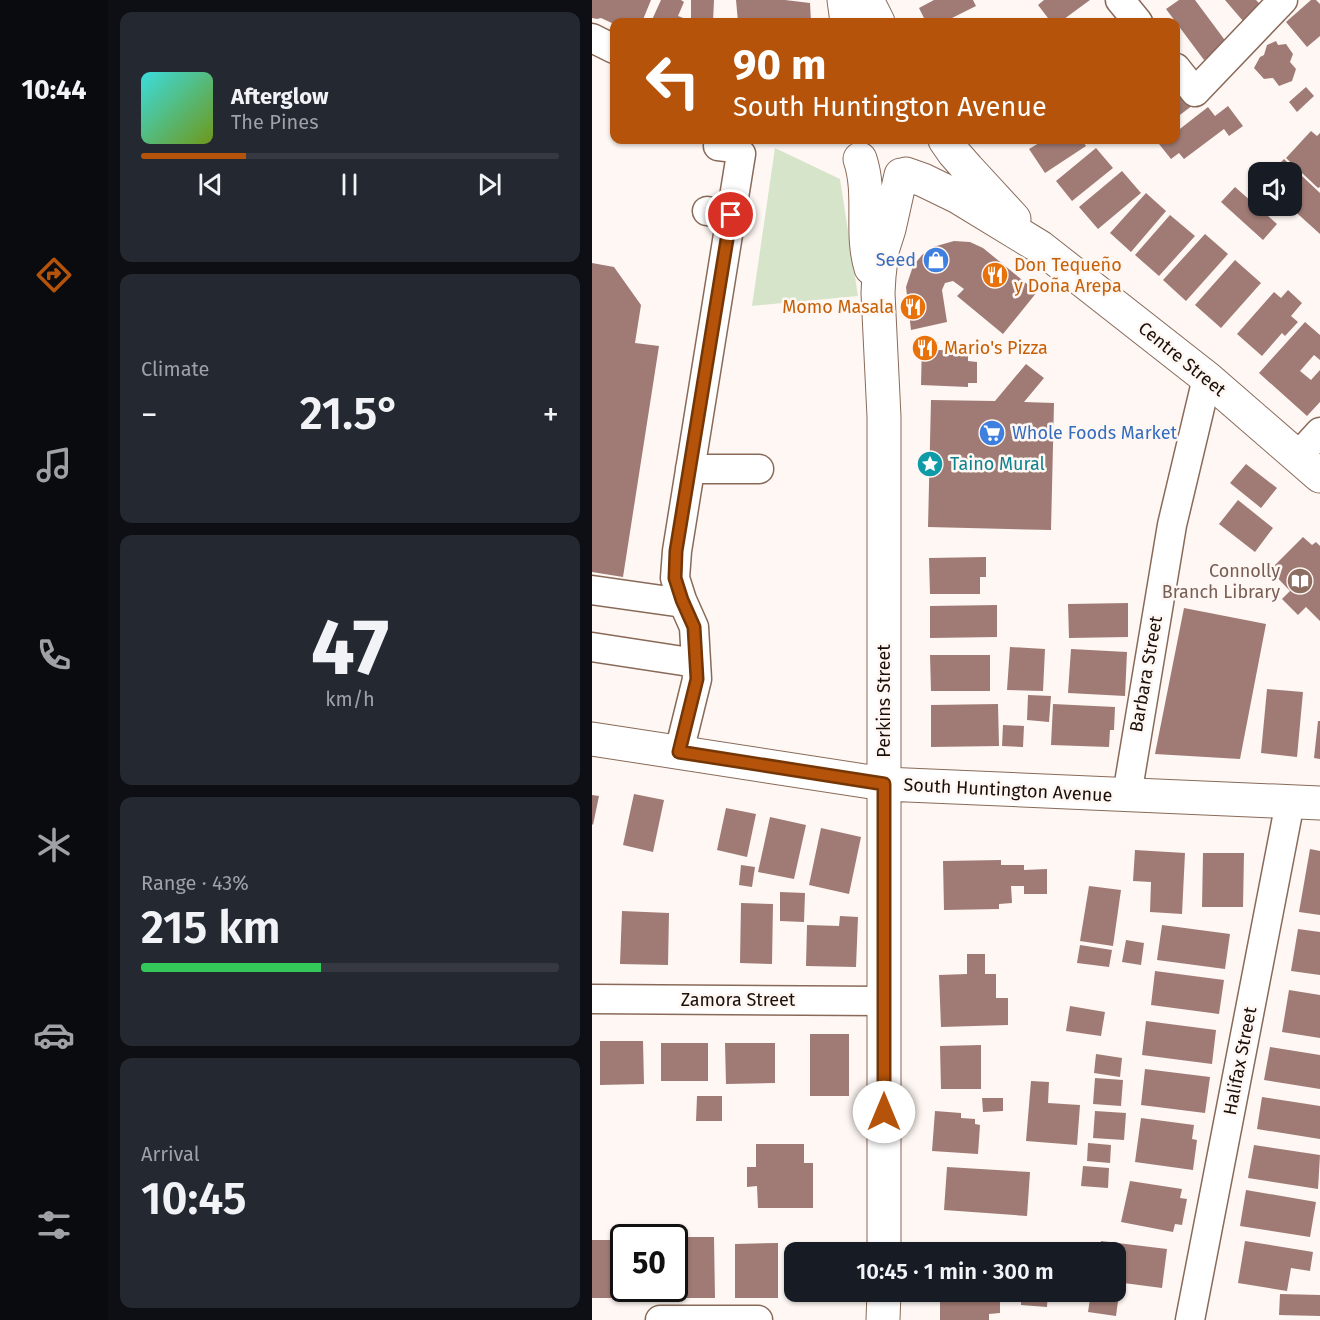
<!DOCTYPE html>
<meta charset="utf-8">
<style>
:root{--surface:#171b24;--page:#242831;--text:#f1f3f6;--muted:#9ea1a6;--line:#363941;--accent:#b45309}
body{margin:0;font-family:"Fira Sans",sans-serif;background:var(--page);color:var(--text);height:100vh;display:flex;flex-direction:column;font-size:22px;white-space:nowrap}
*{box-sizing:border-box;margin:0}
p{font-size:20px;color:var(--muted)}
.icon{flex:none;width:33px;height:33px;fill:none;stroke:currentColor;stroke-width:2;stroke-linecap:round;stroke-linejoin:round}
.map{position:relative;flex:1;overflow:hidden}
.sheet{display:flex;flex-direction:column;gap:12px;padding:12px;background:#0d0f14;width:484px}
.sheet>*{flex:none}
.banner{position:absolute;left:18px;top:18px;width:570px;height:126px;border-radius:12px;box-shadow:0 2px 4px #0004;background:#b45309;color:#fff;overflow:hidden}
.controls{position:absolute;left:656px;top:162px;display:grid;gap:12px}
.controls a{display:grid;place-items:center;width:54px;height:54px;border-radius:12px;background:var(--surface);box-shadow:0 2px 4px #0004;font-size:30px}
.speed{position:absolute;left:18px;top:1224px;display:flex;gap:12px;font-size:30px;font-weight:700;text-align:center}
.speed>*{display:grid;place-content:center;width:78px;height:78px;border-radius:50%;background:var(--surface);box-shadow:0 2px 4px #0004;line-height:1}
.speed .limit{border:3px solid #111;border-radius:9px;background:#fff;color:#111}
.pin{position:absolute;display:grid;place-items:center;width:51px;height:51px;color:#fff;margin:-26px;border:3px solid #fff;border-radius:50%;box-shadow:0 2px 6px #0007}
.me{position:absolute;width:66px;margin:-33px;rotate:0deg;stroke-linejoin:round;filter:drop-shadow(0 0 4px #0008)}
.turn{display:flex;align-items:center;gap:21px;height:126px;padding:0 24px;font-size:27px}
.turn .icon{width:78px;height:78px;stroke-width:2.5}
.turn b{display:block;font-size:42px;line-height:51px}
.big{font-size:45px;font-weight:600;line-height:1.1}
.sheet .card{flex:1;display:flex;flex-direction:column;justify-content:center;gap:9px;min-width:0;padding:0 21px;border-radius:12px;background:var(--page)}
.sheet .dial{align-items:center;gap:0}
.dial b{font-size:78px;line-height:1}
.song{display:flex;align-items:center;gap:18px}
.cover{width:72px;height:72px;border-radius:9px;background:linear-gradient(135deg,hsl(180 70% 55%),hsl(80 70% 35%))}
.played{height:6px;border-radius:3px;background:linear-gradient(90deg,var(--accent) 25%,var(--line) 25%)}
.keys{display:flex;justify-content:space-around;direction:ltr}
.heat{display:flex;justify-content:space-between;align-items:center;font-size:33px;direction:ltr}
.charge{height:9px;border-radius:4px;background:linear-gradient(90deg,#34c759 43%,var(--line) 0)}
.trip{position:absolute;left:192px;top:1242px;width:342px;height:60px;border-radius:12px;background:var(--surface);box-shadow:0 2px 4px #0004;font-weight:600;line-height:60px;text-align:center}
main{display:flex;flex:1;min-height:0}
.tabs{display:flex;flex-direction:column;width:108px;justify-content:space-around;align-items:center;background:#090b0e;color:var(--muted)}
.tabs .icon{width:42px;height:42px}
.tabs .selected{color:var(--accent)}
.tabs b{font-size:27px;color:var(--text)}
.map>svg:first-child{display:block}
.green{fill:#d6e5c9}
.building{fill:#a07b75}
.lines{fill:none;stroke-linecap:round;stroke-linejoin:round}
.minor-casing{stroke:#896a59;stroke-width:31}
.major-casing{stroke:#896a59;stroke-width:35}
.minor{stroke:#fff;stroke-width:28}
.major{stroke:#fff;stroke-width:33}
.route-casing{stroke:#753606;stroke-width:15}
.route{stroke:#b45309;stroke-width:10}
.labels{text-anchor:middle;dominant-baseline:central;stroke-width:5;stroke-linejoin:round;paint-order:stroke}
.shop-label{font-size:18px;fill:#366cbe;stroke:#fef7f3;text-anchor:end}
.food-label{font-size:18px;fill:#c56008;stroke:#fef7f3;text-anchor:start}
.street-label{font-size:18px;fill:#1b0f08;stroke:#fef7f3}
.culture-label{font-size:18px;fill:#0d838f;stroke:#fef7f3;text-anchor:start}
.education-label{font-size:18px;fill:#785e54;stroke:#fef7f3;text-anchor:end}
</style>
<main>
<nav class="tabs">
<b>10:44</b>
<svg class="icon selected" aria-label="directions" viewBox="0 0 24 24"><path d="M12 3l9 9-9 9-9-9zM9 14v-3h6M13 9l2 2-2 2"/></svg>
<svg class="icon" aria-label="music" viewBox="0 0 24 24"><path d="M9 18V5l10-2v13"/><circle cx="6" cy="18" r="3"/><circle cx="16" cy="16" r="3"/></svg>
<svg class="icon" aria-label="phone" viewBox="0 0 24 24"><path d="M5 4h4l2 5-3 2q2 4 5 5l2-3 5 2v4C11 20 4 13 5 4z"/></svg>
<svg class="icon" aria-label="climate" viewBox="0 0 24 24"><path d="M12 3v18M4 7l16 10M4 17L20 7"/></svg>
<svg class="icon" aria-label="car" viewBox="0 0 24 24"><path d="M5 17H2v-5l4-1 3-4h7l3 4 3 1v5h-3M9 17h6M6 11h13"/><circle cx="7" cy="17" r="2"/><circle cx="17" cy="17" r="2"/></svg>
<svg class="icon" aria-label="filters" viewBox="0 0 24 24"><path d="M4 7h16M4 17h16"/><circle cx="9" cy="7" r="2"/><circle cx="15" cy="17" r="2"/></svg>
</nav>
<section class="sheet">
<div class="card">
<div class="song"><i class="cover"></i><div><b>Afterglow</b><p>The Pines</p></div></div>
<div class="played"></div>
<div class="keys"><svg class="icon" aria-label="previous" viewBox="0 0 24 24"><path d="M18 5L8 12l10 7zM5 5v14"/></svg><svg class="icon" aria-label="pause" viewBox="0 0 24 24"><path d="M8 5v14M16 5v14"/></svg><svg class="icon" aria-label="next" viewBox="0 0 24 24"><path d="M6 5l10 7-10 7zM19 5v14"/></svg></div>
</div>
<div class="card"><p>Climate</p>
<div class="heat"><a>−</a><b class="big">21.5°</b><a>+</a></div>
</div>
<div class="card dial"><b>47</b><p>km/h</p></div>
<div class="card"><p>Range · 43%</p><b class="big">215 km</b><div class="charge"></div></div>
<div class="card"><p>Arrival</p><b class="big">10:45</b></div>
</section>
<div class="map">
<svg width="728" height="1320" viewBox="0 0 728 1320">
<rect width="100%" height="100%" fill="#fef7f3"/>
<path class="green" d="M183,148l65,31 18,117 -106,10z"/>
<path class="building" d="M0,0h59l-9,22h-28v2l-13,-6 -4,1 -5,-1z
M69,0h20l3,2 -6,14 13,5v-21h23l-1,22h-62z
M144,0h49l25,3 1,19h-73z
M342,0h39l3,6 -32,16h-18l-7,-14z
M452,0h46l-30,22h-9l-13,-17z
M587,0h16l32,43 -23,17 -38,-51z
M633,0h31l5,5 -18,16z
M719,0h5l4,4v32l-13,11 -21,-25z
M684,41l2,4 8,-1 7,10 -3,8 6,7 -4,12 -13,5 -6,-8 -9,1 -10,-11 6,-11 4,-2 3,-10z
M584,81l17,24 -17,13z
M714,87l8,9 -17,16 -8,-10z
M636,106l15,20 -14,10 -5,-7 -40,30 -5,-6 -8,6 -12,-15 6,-4h11v-8l32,-25 7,9z
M719,131l6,5 3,-3v54l-2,1 -32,-30z
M452,140h38l4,6 -41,27 -16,-24z
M504,148l17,20 -41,33 -16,-20z
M692,159l36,34v41l-31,-28h2v-34h-20z
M530,171l19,22 -43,36 -19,-22z
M643,187l42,37 -14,16 -42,-38z
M554,193l20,18 -35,41 -21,-19z
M578,215l25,21 -36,40 -24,-21z
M613,234l23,20 -42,47 -23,-21z
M362,241l16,1 13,6 54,44 -34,42 -46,-38 7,-7 -11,-8 -8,2 -3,7 5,32 -36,8 -5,-43 7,-21 9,-11 11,-8z
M643,260l26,23 -40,45 -26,-23z
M0,263l22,4 27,38 -6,38 24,3 -36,231 -31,-5z
M696,290l14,13 -11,13 7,6 -13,14 -3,-3 -20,23 -25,-22 37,-42 7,6z
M713,322l15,13v25l-6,-5 -14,16 11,9 9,-10v32l-13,14 -48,-43z
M330,342h16v8l30,1v10l9,1v21h-9v4l-47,-2z
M434,364l18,14 -20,24 30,1 -3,127 -123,-3 3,-127 64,1z
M654,464l31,24 -16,20 -31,-25z
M646,500l35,28 -18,24 -36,-28z
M711,537l9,8 4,-3 4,4v75l-14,-14 -8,8 -16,-16 8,-8 -20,-21z
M394,557v20h-6v17h-50l-1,-36z
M536,603v34l-59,1 -1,-34z
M405,605v32l-67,1v-32z
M592,608l82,16 -26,135 -85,-5z
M418,647l35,2 -2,42 -36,-1z
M479,649l56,3 -2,44 -57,-3z
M338,655h60v36h-59z
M675,689l36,3 -6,65 -36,-4z
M436,695l23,1 -2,26 -22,-2z
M406,704l1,42 -68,1v-42z
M461,704l62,3 -1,23h-4l-1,17 -58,-2z
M726,721h2v38l-6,-1z
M411,725l21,1 -1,21 -21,-1z
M42,794l30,6 -11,52 -30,-7z
M0,795l7,1 -6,29 -1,-1z
M134,808l30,6 -9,43 -30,-7z
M178,817l36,8 -12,54 -36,-7z
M229,828l40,9 -12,57 -40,-9z
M718,849l10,2v64l-21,-3z
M543,850l50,3 -3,61 -32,-2 1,-30 -18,-1z
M611,853h41l-1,54h-41z
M409,860v5h23v5l23,-1v25h-23v-8h-13l1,17 -13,1v5l-55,1 -1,-49z
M149,865l14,2 -3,20 -13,-2z
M497,886l32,4 -8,56 -33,-5z
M188,892l25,1 -1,29 -24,-1z
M149,903l32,1 -1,60 -32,-1z
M30,911l47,2 -1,52 -48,-1z
M248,916l18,1 -2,50 -50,-1 1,-41 32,1z
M570,925l68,9 -5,35 -68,-9z
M706,929l22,3v43l-29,-4z
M534,940l18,3 -3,22 -19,-3z
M488,945l32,5 -3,17 -32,-4z
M375,954h18v20h11v24h12v27l-67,2 -2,-52 28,-1z
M563,971l69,9 -5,34 -68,-9z
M697,990l31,5v43l-38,-6z
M478,1006l35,6 -4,24 -35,-5z
M554,1021l70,9 -4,34 -70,-9z
M218,1034h39v62h-39z
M8,1041h43l1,43 -44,1z
M69,1043h47v38h-47z
M133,1043h50v40l-49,1z
M389,1045v44h-40l-1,-43z
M678,1047l50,8v34l-56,-9z
M504,1054l26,4 -2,19 -26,-4z
M553,1069l65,8 -5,36 -64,-8z
M503,1078l28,2 -2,26 -28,-2z
M439,1081l18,1 -1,21 32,2 -3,40 -51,-4z
M105,1096h25v25h-26z
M670,1097l58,9v33l-63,-10z
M390,1098h21v13l-20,1z
M343,1111l26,2v5l14,1v5l5,1 -2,29 -46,-3z
M503,1111l31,2 -2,27 -31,-2z
M549,1118l53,7 -2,14 5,1 -4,30 -58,-8z
M496,1143l23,2 -1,18 -23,-2z
M164,1144h48v19h9v45h-55l-1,-22 -10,1v-20h9z
M662,1145l66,10 -2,34 -70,-11z
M491,1166l26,2 -1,20 -27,-2z
M355,1167l83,5 -3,44 -83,-6z
M538,1181l52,8 -2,9 7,1 -5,26 -7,-1 -2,8 -52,-10z
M654,1190l70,12 -6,35 -70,-11z
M93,1237h29l1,61h-29z
M0,1240h19l1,58h-20z
M509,1241l66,8 -5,39 -46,-6v-30h-17z
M653,1241l68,11 -3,19 -19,-3 -4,23 -49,-8z
M186,1243v55h-43v-54z
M341,1243h38v9h-38z
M210,1249h52v3h-52z
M40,1288h30v10l-30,1z
M348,1292h60v21l-11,1v6h-49z
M429,1292h27l-1,15 -26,-2z
M499,1292l28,2 -3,22 -28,-4z
M688,1294l40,1v21l-41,-1z"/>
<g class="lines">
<defs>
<path id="minor" d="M528,0l18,22
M0,38l22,11
M584,68l19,24 88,-92
M115,211l24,4
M706,456l22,-24
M98,469h69
M0,590l91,13
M0,647l104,16
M87,752l18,-73 -3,-52 -12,-27 -7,-22 2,-27 64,-397 -6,-6 -17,-2
M535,795l45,-270 35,-147
M0,999l292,2
M68,1320h98
M598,1320l100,-518"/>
<path id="major" d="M252,0l3,22
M275,0l11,22
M353,140l9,13 14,16 46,50
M268,159c12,36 0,74 11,109
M314,174l17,6 35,17 82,50 167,131 113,98
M0,739l292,45 436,19
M292,1252v-835l-6,-124 1,-17 3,-25 7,-22 12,-54
M291,1320l1,-28"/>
</defs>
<use href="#minor" class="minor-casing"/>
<use href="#major" class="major-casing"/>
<use href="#minor" class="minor"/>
<use href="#major" class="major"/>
</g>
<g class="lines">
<defs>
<path id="route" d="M139,215l-55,336 -1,27 7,22 12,27 3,52 -18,73 205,32v328"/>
</defs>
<use href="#route" class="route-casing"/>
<use href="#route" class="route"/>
</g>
<defs>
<symbol id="shop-disc" viewBox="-11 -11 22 22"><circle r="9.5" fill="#3f7fe0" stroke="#fef7f3"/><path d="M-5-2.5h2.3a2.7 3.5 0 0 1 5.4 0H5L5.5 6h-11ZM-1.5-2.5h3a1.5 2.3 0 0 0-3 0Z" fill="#fff"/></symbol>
<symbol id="restaurant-disc" viewBox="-11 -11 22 22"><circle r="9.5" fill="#e8710a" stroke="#fef7f3"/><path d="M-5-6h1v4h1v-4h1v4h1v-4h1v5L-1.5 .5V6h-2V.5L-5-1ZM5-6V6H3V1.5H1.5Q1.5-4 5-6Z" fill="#fff"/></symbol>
<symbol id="supermarket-disc" viewBox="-11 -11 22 22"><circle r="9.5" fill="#3f7fe0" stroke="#fef7f3"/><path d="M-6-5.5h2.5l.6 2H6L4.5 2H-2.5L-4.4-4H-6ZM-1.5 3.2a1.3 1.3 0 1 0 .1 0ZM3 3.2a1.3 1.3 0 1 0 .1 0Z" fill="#fff"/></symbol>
<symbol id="sight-disc" viewBox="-11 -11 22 22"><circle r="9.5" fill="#0f9aa8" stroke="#fef7f3"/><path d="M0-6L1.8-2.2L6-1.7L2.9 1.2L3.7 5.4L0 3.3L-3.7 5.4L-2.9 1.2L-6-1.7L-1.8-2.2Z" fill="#fff"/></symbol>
<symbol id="library-disc" viewBox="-11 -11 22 22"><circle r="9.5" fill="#8d6e63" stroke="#fef7f3"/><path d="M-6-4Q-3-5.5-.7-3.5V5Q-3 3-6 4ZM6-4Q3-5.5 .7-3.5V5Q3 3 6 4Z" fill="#fff"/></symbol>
</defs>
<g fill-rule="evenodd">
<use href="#shop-disc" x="329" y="245" width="30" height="30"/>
<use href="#restaurant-disc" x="388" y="260" width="30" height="30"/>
<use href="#restaurant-disc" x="306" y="292" width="30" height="30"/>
<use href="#restaurant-disc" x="318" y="333" width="30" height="30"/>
<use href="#supermarket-disc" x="385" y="418" width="30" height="30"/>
<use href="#sight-disc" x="323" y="449" width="30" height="30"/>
<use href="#library-disc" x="693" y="566" width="30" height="30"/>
</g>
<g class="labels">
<g class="shop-label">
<text x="324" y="260">Seed</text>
<text x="420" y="433" text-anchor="start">Whole Foods Market</text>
</g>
<g class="food-label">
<text x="422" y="265">Don Tequeño<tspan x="422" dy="21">y Doña Arepa</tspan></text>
<text x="302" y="307" text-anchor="end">Momo Masala</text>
<text x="352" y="348">Mario's Pizza</text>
</g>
<g class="street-label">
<text transform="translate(590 359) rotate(39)">Centre Street</text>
<text transform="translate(554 674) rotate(-80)">Barbara Street</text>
<text transform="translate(292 701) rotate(-90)">Perkins Street</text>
<text transform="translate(416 790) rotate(3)">South Huntington Avenue</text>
<text x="146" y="1000">Zamora Street</text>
<text transform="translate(648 1061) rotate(-79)">Halifax Street</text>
</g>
<g class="culture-label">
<text x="358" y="464">Taino Mural</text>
</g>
<g class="education-label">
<text x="688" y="571">Connolly<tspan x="688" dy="21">Branch Library</tspan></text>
</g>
</g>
</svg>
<div class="controls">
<a><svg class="icon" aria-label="sound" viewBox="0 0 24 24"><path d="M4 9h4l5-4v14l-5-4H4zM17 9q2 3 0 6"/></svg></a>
</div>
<div class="speed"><div class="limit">50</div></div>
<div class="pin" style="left:139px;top:215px;background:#d93025"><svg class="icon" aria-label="arrive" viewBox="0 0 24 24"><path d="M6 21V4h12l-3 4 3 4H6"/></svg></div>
<svg class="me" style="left:292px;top:1112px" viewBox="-20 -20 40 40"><circle r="19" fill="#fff"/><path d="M0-13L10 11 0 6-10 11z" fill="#b45309"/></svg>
<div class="trip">10:45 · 1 min · 300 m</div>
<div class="banner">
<div class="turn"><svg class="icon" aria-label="left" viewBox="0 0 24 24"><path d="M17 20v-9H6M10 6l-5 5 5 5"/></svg><div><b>90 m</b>South Huntington Avenue</div></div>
</div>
</div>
</main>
